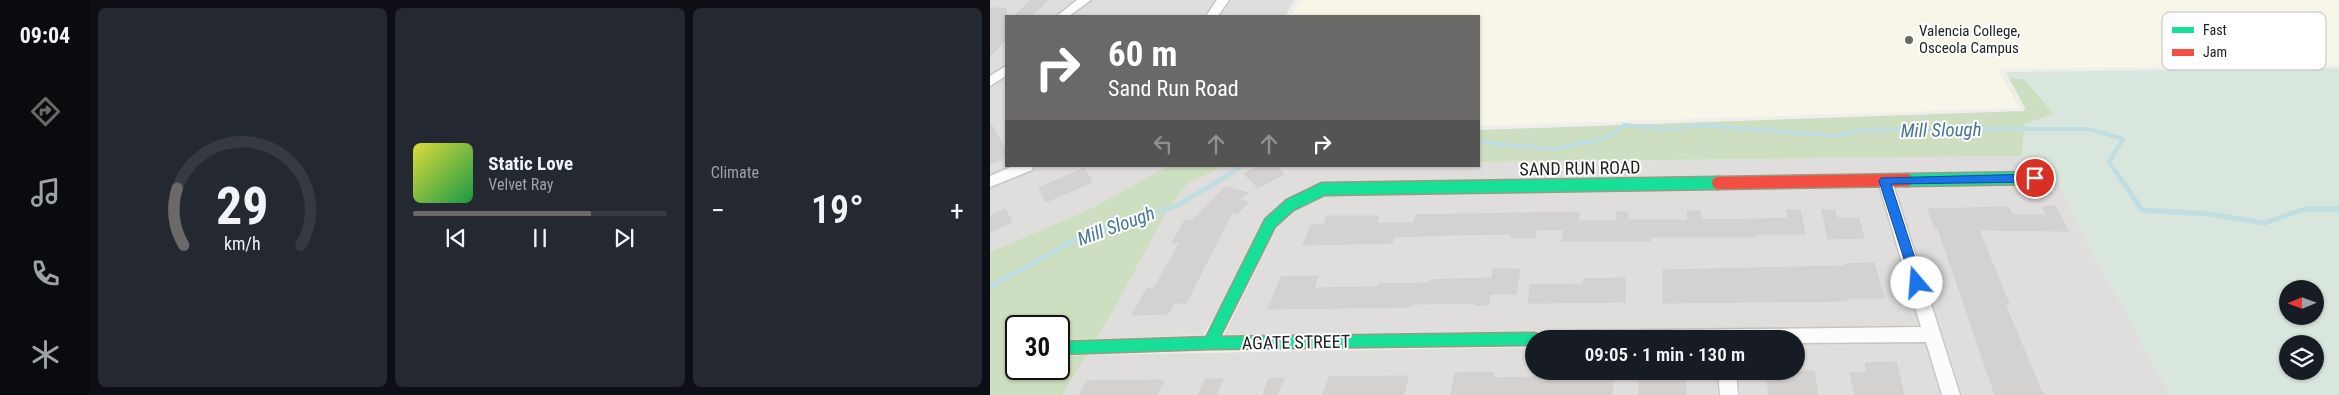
<!DOCTYPE html>
<meta charset="utf-8">
<style>
:root{--surface:#171b24;--page:#242831;--text:#f1f3f6;--muted:#9ea1a6;--line:#363941;--accent:#6a6968}
body{margin:0;font-family:"Roboto Condensed",sans-serif;background:var(--page);color:var(--text);height:100vh;display:flex;flex-direction:column;font-size:19px;white-space:nowrap}
*{box-sizing:border-box;margin:0}
p{font-size:16px;color:var(--muted)}
.icon{flex:none;width:28px;height:28px;fill:none;stroke:currentColor;stroke-width:2;stroke-linecap:round;stroke-linejoin:round}
.map{position:relative;flex:1;overflow:hidden}
.sheet{display:flex;flex-direction:column;gap:8px;padding:8px;background:#0d0f14;width:900px}
.sheet>*{flex:none}
.guide{position:absolute;left:15px;top:15px;width:475px;height:152px;border-radius:0px;box-shadow:0 1px 4px #0004;background:#6a6968;color:#fff;overflow:hidden}
.needle{width:32px;rotate:269deg}
.fabs{position:absolute;left:1289px;top:280px;display:grid;gap:10px}
.fabs a{display:grid;place-items:center;width:45px;height:45px;border-radius:50%;background:var(--surface);box-shadow:0 1px 4px #0004;font-size:25px}
.speed{position:absolute;left:15px;top:315px;display:flex;gap:10px;font-size:25px;font-weight:700;text-align:center}
.speed>*{display:grid;place-content:center;width:65px;height:65px;border-radius:50%;background:var(--surface);box-shadow:0 1px 4px #0004;line-height:1}
.speed .limit{border:2px solid #111;border-radius:8px;background:#fff;color:#111}
.pin{position:absolute;display:grid;place-items:center;width:42px;height:42px;color:#fff;margin:-21px;border:2px solid #fff;border-radius:50%;box-shadow:0 1px 5px #0007}
.me{position:absolute;width:55px;margin:-28px;rotate:342deg;stroke-linejoin:round;filter:drop-shadow(0 0 4px #0008)}
.turn{display:flex;align-items:center;gap:18px;height:105px;padding:0 20px;font-size:22px}
.turn .icon{width:65px;height:65px;stroke-width:2.5}
.turn b{display:block;font-size:35px;line-height:42px}
.lanes{display:flex;align-items:center;height:48px;padding:0 20px;background:#0003;justify-content:center;gap:25px;direction:ltr}
.lanes .off{opacity:.35}
.big{font-size:38px;font-weight:600;line-height:1.1}
.sheet .card{flex:1;display:flex;flex-direction:column;justify-content:center;gap:8px;min-width:0;padding:0 18px;border-radius:8px;background:var(--page)}
.sheet .dial{align-items:center;gap:0}
.dial svg{height:130px;overflow:visible;fill:none;stroke:var(--line);stroke-width:7;stroke-linecap:round;text-anchor:middle}
.dial text{fill:var(--text);stroke:none}
.song{display:flex;align-items:center;gap:15px}
.cover{width:60px;height:60px;border-radius:8px;background:linear-gradient(135deg,hsl(60 70% 55%),hsl(140 70% 35%))}
.played{height:5px;border-radius:2px;background:linear-gradient(90deg,var(--accent) 70%,var(--line) 70%)}
.keys{display:flex;justify-content:space-around;direction:ltr}
.heat{display:flex;justify-content:space-between;align-items:center;font-size:28px;direction:ltr}
.sheet .tiles{flex:1;display:grid;gap:8px;grid-template-columns:repeat(3,1fr)}
.trip{position:absolute;left:535px;top:330px;width:280px;height:50px;border-radius:25px;background:var(--surface);box-shadow:0 1px 4px #0004;font-weight:600;line-height:50px;text-align:center}
main{display:flex;flex:1;min-height:0}
.dock{display:flex;flex-direction:column;width:90px;justify-content:space-around;align-items:center;background:#090b0e;color:var(--muted)}
.dock .icon{width:35px;height:35px}
.dock .selected{color:var(--accent)}
.dock b{font-size:22px;color:var(--text)}
.map>svg:first-child{display:block}
.residential{fill:#dfdedc}
.education{fill:#f8f6e8}
.forest{fill:#cddec1}
.wetland{fill:#d9e6dd;fill-rule:evenodd}
.lines{fill:none;stroke-linecap:round;stroke-linejoin:round}
.stream-far1{stroke:#c0dde2;stroke-width:4}
.stream{stroke:#c0dde2;stroke-width:5}
.building{fill:#d4d2d0;stroke:#d3cfcc}
.street-casing{stroke:#c6c5c3;stroke-width:3}
.fast-casing{stroke:#9a9a82;stroke-width:15}
.jam-casing{stroke:#9a9a82;stroke-width:15}
.street{fill:#fdfcfc;fill-rule:evenodd}
.fast{stroke:#16e098;stroke-width:12}
.jam{stroke:#f24e42;stroke-width:12}
.route{fill:#1a73e8;stroke:#114b97}
.poi-dot{fill:#6a6968;stroke:#fff;stroke-width:2}
.labels{text-anchor:middle;dominant-baseline:central;stroke-width:4;stroke-linejoin:round;paint-order:stroke}
.far-poi-label{font-size:15px;fill:#222;stroke:#fff;text-anchor:start}
.street-label{font-size:18px;fill:#222;stroke:#fff}
.water-label{font-size:19px;font-style:italic;fill:#477698;stroke:#fff}
.key{fill:#fff;stroke:#bdbdbd;stroke-width:1}
.key-label{font-size:14px;fill:#222}
</style>
<main>
<nav class="dock">
<b>09:04</b>
<svg class="icon selected" aria-label="directions" viewBox="0 0 24 24"><path d="M12 3l9 9-9 9-9-9zM9 14v-3h6M13 9l2 2-2 2"/></svg>
<svg class="icon" aria-label="music" viewBox="0 0 24 24"><path d="M9 18V5l10-2v13"/><circle cx="6" cy="18" r="3"/><circle cx="16" cy="16" r="3"/></svg>
<svg class="icon" aria-label="phone" viewBox="0 0 24 24"><path d="M5 4h4l2 5-3 2q2 4 5 5l2-3 5 2v4C11 20 4 13 5 4z"/></svg>
<svg class="icon" aria-label="climate" viewBox="0 0 24 24"><path d="M12 3v18M4 7l16 10M4 17L20 7"/></svg>
</nav>
<section class="sheet">
<div class="tiles">
<div class="card dial"><svg viewBox="0 0 100 80">
<path d="M14 69A42 42 0 1 1 86 69"/>
<path d="M14 69A42 42 0 0 1 10 34" stroke="#6a6968"/>
<text x="50" y="56" font-size="32" font-weight="700">29</text>
<text x="50" y="72" font-size="11">km/h</text>
</svg></div>
<div class="card">
<div class="song"><i class="cover"></i><div><b>Static Love</b><p>Velvet Ray</p></div></div>
<div class="played"></div>
<div class="keys"><svg class="icon" aria-label="previous" viewBox="0 0 24 24"><path d="M18 5L8 12l10 7zM5 5v14"/></svg><svg class="icon" aria-label="pause" viewBox="0 0 24 24"><path d="M8 5v14M16 5v14"/></svg><svg class="icon" aria-label="next" viewBox="0 0 24 24"><path d="M6 5l10 7-10 7zM19 5v14"/></svg></div>
</div>
<div class="card"><p>Climate</p>
<div class="heat"><a>−</a><b class="big">19°</b><a>+</a></div>
</div>
</div>
</section>
<div class="map">
<svg width="1349" height="395" viewBox="0 0 1349 395">
<rect width="100%" height="100%" fill="#f0eeeb"/>
<path class="residential" d="M0,0h88l-11,6 -11,10h-50v48l-16,14z
M102,0h125l-12,16h-135l9,-9z
M240,0h65l-10,16h-67z
M16,76v90h9l-25,11v-90z
M1055,156l50,100 76,139h-209l-67,-209 151,-3 -5,-11 -715,11 -40,18 -83,134 -107,4 22,-35h-2l53,-96 19,-25 36,-17h255v-4z
M48,166h130l-80,44 -98,42v-65z
M888,186l42,141 -696,8 54,-111 18,-15 29,-15z
M935,342l15,53h-200l-2,-24h58v-27z
M544,347v24h183l1,24h-656l25,-40z"/>
<path class="education" d="M311,0h1038v65l-341,4 21,39 -540,18v-110h-188z"/>
<path class="forest" d="M1019,78l15,1 30,35 -29,10 -3,32 -543,6v-32l545,-19 1,-3z
M178,166h56l-36,17 -19,25 -52,95 2,-1 -23,37 -37,1v-14h-43v43h43v-13l28,-1 -25,40h-72v-143l98,-42z"/>
<path class="wetland" d="M1349,68v327h-168l-76,-139 -50,-100h-23l2,-32 30,-10 -30,-35 -15,-1 -3,-6zM1298,289h27v27h-27zM1298,344h27v27h-27z"/>
<g class="lines">
<path class="stream-far1" d="M489,142l74,7 53,-11 18,-13 46,4 32,-4 134,11 22,-5 55,-2h175l35,10 -14,23 7,11
M241,173l11,-7"/>
<path class="stream" d="M1126,172l26,38 68,4 55,9 39,-14h35
M0,287l86,-48 102,-34 55,-33"/>
</g>
<path class="building" d="M41,0h17l-16,16h-18z
M0,8h16v32l-16,16z
M0,122l16,29v6l-16,7z
M268,166h19l7,8 -26,14 -14,-14z
M94,168l8,14 -46,20 -7,-14z
M235,187l24,6 -11,6 11,3 -12,12 -5,-1 -46,90h-12l-6,11 -36,1 15,-27h7l26,-46 -8,1 13,-23h8z
M1065,206l13,25 -89,-1 30,74h-4l38,91h-48l-57,-167h-3l-7,-19 81,-2 3,8h34l-4,-8z
M15,209l7,13 -22,10v-16z
M797,210h13l5,24h-49v3h-106v4h-88l2,-12 -27,1 -2,8h-24v-4l-66,1 -51,2 -2,6 -89,2 8,-20h13l3,-9h52l-3,7h37l3,-8 163,-3 -1,9h38v-9h12v8h60l-1,-9h13l1,9 64,-1 23,-1z
M832,210h13l2,8h22l5,20 -36,1z
M884,263l10,35h-38l1,3 -184,2v-33l182,-4v-2z
M503,269h27l-4,25h-26l-2,11h-13v-2l-63,1 -1,3 -143,2 13,-32 37,-1 -4,12 64,-1 1,-3 50,-1 1,-3 62,-2z
M635,278v24l-97,1 2,-18 53,-1v-5z
M906,362l8,33h-49l-5,-22h17l-2,-10z
M623,371l-1,24h-161l4,-22 39,-1 -1,6 77,-2 1,-4z
M649,371h46l1,24h-47z
M824,371l4,24h-49l-3,-23z
M418,376l-4,19h-81l6,-18z
M279,378h15l-7,17h-14z
M216,379h17l-7,16h-18z
M174,380l-7,15h-78l8,-14z"/>
<g class="lines">
<defs>
<path id="street" d="M87,0h14l-22,16h-12z
M227,0h12l-11,16h-12z
M16,66v10l-16,10v-10z
M23,166h21l-2,4 -42,17v-11z
M895,176l5,1 2,4 68,214h-18l-16,-53 -130,1v-4h-231l3,-5 6,-3 347,-4 -43,-146 2,-4z
M728,371h18l2,24h-18z"/>
<path id="fast" d="M917,180l128,-2
M220,343l60,-120 20,-18 33,-16 395,-6
M69,348l151,-5 324,-4"/>
<path id="jam" d="M728,183l189,-3"/>
</defs>
<use href="#street" class="street-casing"/>
<use href="#fast" class="fast-casing"/>
<use href="#jam" class="jam-casing"/>
<use href="#street" class="street"/>
<use href="#fast" class="fast"/>
<use href="#jam" class="jam"/>
</g>
<path class="route" d="M1045,174l6,4 -6,4 -144,2 32,99 -2,4h-8l-34,-106 2,-3z"/>
<circle class="poi-dot" cx="919" cy="40" r="5"/>
<g class="labels">
<g class="far-poi-label">
<text x="929" y="31">Valencia College,<tspan x="929" dy="17">Osceola Campus</tspan></text>
</g>
<g class="street-label">
<text transform="translate(590 168) rotate(-1)">SAND RUN ROAD</text>
<text transform="translate(306 342) rotate(-1)">AGATE STREET</text>
</g>
<g class="water-label">
<text transform="translate(951 130) rotate(-1)">Mill Slough</text>
<text transform="translate(126 226) rotate(-20)">Mill Slough</text>
</g>
</g>
<rect x="1172" y="12" width="164" height="58" rx="8" class="key"/>
<rect x="1182" y="27" width="22" height="6" fill="#16e098"/>
<rect x="1182" y="49" width="22" height="7" fill="#f24e42"/>
<g class="key-label">
<text x="1213" y="35">Fast</text>
<text x="1213" y="57">Jam</text>
</g>
</svg>
<div class="fabs">
<a><svg class="needle" viewBox="-14 -14 28 28"><path d="M0-13l5 13h-10z" fill="#e53935"/><path d="M0 13l5-13h-10z" fill="#9ea1a6"/></svg></a>
<a><svg class="icon" aria-label="layers" viewBox="0 0 24 24"><path d="M12 4l9 5-9 5-9-5zM3 14l9 5 9-5"/></svg></a>
</div>
<div class="speed"><div class="limit">30</div></div>
<div class="pin" style="left:1045px;top:178px;background:#d93025"><svg class="icon" aria-label="arrive" viewBox="0 0 24 24"><path d="M6 21V4h12l-3 4 3 4H6"/></svg></div>
<svg class="me" style="left:927px;top:283px" viewBox="-20 -20 40 40"><circle r="19" fill="#fff"/><path d="M0-13L10 11 0 6-10 11z" fill="#1a73e8"/></svg>
<div class="trip">09:05 · 1 min · 130 m</div>
<div class="guide">
<div class="turn"><svg class="icon" aria-label="right" viewBox="0 0 24 24"><path d="M7 20v-9h11M14 6l5 5-5 5"/></svg><div><b>60 m</b>Sand Run Road</div></div>
<div class="lanes"><svg class="icon off" aria-label="left" viewBox="0 0 24 24"><path d="M17 20v-9H6M10 6l-5 5 5 5"/></svg><svg class="icon off" aria-label="ahead" viewBox="0 0 24 24"><path d="M12 20V5M6 11l6-6 6 6"/></svg><svg class="icon off" aria-label="ahead" viewBox="0 0 24 24"><path d="M12 20V5M6 11l6-6 6 6"/></svg><svg class="icon" aria-label="right" viewBox="0 0 24 24"><path d="M7 20v-9h11M14 6l5 5-5 5"/></svg></div>
</div>
</div>
</main>
